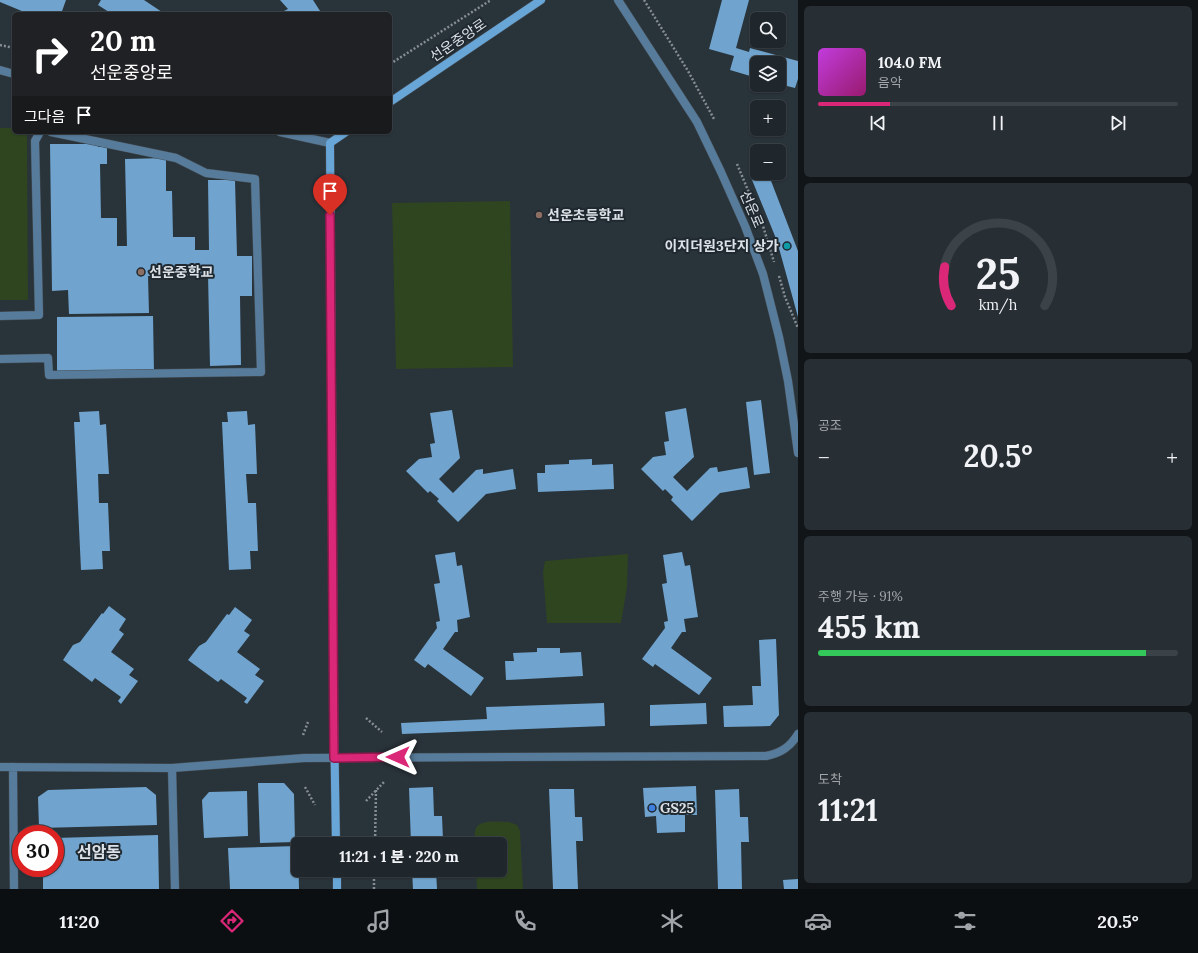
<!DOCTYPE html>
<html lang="ko">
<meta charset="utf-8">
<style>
:root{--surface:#1f262c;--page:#272e34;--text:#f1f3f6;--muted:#a1a5a9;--line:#3c4348;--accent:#db2777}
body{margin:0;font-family:Lora,"Noto Sans KR",serif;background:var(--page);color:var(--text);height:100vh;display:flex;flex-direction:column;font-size:15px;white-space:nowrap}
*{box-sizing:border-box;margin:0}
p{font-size:13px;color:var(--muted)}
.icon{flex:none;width:22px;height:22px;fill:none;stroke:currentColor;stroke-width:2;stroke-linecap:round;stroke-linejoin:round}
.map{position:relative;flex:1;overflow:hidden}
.drawer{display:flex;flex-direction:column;gap:6px;padding:6px;background:#111518;width:400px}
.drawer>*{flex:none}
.hud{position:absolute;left:12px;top:12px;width:380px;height:122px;border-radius:6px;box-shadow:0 1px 3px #0004,0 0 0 1px var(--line);background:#202124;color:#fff;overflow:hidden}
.fabs{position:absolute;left:750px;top:12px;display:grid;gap:8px}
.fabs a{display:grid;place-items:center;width:36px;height:36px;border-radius:6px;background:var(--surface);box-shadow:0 1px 3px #0004,0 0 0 1px var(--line);font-size:20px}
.speed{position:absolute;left:12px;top:825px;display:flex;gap:8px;font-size:20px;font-weight:700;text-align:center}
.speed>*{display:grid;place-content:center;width:52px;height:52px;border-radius:50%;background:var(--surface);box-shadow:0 1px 3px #0004,0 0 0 1px var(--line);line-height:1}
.speed .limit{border:6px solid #d22;background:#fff;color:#111}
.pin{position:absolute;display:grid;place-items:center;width:34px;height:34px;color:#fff;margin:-41px -17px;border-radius:50% 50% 50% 0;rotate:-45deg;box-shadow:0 0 4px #0007}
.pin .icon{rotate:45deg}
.me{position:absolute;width:44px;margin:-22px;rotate:270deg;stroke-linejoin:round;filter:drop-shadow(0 0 3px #0008)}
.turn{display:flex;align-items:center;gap:14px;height:84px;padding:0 12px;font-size:18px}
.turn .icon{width:52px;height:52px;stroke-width:2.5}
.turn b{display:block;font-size:28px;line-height:34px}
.then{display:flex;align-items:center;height:38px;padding:0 12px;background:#0003;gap:8px;font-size:15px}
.big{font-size:30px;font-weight:800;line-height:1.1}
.drawer .tile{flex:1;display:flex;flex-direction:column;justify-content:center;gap:6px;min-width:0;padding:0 14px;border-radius:6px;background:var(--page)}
.drawer .dial{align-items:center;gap:0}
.dial svg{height:104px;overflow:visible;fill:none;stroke:var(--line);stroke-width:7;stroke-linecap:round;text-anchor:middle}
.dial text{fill:var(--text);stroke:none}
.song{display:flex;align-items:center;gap:12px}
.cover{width:48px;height:48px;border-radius:6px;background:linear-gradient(135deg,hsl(290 70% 55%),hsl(320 70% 35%))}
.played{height:4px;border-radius:2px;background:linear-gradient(90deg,var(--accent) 20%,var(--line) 20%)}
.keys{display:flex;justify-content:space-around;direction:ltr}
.heat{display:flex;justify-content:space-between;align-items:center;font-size:22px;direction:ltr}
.charge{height:6px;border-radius:3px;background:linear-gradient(90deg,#34c759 91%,var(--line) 0)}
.trip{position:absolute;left:291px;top:837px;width:216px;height:40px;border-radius:6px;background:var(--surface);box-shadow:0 1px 3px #0004,0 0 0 1px var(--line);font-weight:800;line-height:40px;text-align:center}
.tabs{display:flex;height:64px;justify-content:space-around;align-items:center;background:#0c0f12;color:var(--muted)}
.tabs .icon{width:28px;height:28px}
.tabs .current{color:var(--accent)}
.tabs b{font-size:18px;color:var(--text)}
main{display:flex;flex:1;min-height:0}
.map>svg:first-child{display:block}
.green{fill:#2f4520}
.building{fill:#70a4ce}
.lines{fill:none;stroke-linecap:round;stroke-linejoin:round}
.street-casing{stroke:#464f56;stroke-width:9}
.secondary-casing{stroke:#464f56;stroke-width:9}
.path{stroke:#868e94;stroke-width:2.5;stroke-dasharray:2 2;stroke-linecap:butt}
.street{stroke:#577c9b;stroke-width:8}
.secondary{stroke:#68a6d8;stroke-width:8}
.route-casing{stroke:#8e194d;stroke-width:10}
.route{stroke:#db2777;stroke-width:7}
.education-dot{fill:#8d6e63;stroke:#202930;stroke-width:1.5}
.culture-dot{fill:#0f9aa8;stroke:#202930;stroke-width:1.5}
.shop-dot{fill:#3f7fe0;stroke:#202930;stroke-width:1.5}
.labels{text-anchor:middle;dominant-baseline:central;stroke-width:4;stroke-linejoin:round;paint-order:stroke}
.street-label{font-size:14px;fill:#dce2e7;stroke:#202930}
.poi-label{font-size:14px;font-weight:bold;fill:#dce2e7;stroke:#202930;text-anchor:start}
.quarter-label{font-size:16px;font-weight:bold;fill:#dce2e7;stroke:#202930}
</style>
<main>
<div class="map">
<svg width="798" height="889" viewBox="0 0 798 889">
<rect width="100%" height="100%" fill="#29333a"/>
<path class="green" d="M0,128h14v4h13l1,168h-28z
M510,201l3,166 -117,2 -4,-166z
M628,554l-1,33 -6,36h-74l-4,-51 2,-11z
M509,822l8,3 3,6 3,58h-46l-1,-19h24v-26h-25c0,-4 -1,-9 0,-13 2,-13 25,-9 34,-9z"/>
<path class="building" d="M0,0h66l-5,14h-32l-29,-12z
M101,0h43l21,14h-53l-14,-9z
M280,0h33l9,14h-36l-2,-3 4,-2z
M722,0h27l-13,48 13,4 1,-4 48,13v18l-3,9 -16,-4v-21h-22v15l-27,-8 4,-14 -25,-7z
M50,144h48v3h9v17h-7l1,54h16v28h10l-2,-87 41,-1v33h6l1,46h22v13h14l-1,-70h27l2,76h15v40h-12l1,69 -31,1 -2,-91 -60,1 1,37 -80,1 -1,-24 -16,1z
M757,172v1h11l30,78v66l-21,-76 -27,-66z
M153,316l1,58 -97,1v-58z
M761,400l9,73 -16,2 -8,-73z
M686,408l8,49 -21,20 14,14 23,-23 7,-1 1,5 29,-5 3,21 -30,5 -28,28 -21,-21 2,-3 -8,-8 -2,2 -22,-22 12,-12 13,-2 -2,-13 5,-1 -4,-29z
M452,410l8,48 -21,21 14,14 23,-23 7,-1v5l30,-5 3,20 -30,5 -28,28 -21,-21 2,-2 -9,-8 -2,2 -22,-22 13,-12 13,-2 -2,-13 5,-1 -5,-30z
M99,411l1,14 6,-1 3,50h-11l1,29h9l2,48h-8l1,18 -22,1 -7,-148h6l-1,-10z
M247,411l1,14 7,-1 2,50h-11l2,29h8l2,48h-8l1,18 -22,1 -7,-148h6l-1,-10z
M592,459v6l21,-1 1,25 -76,3 -1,-19h8v-8l24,-1v-4z
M455,552l2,14 5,-1 8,52 -13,3 1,12h-3l-12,17 41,29 -13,18 -43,-32 -3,4 -11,-8 23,-32 -1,-6 4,-1 -6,-37 6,-1 -5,-28z
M682,552l3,14 5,-1 8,52 -14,2 2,13h-4l-11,16 41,30 -13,17 -44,-31 -2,3 -11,-8 23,-31 -1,-6 4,-1 -6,-37 5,-1 -4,-28z
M109,606l17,13 -7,11 5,4 -13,18 23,17 -5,6 9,6 -17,23 -3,-3 3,-4 -26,-19 -3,4 -29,-22 10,-15 7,-3 22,-29 1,1z
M235,607l17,13 -8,11 6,4 -13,17 23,17 -5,6 9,6 -17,23 -3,-2 3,-4 -26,-19 -3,3 -30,-22 11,-14 7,-4 21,-28 2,1z
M776,639l3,76 -9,11 -46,1 -1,-21 30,-1 -1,-19h9l-2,-46z
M537,648h23v5l21,-1 2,24 -77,4 -1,-19h9l-1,-8 24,-1z
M604,703l1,23 -203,8 -1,-11 86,-4 -1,-12z
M706,703l1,21 -57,2v-21z
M258,783h26l10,11 1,48 -35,1z
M696,786l1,29h-12v17l-28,1 -1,-17 -11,1 -2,-29z
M146,787l10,8 1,30 -118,3 -1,-31 10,-7z
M433,787l1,29h8l1,24h-8v4h-24l-2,-56z
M549,789h25l1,28h7l1,24h-7l2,48h-25z
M739,789l1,28h8l1,25h-8l1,47h-24l-3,-99z
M247,791l1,45 -44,2 -2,-38 7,-8z
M158,835l1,54h-116v-21h12v-30z
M298,846l1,43h-69l-2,-41z
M412,870h24l1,19h-24z
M798,879v10h-14l-1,-9z"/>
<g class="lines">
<defs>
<path id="street" d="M618,0l79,122 24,50 24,54 18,48 16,63 9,44 10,72
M0,70l14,4
M280,132l50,11
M0,316l39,-1 -4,-174 5,-9
M0,359l48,-1 1,17 212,-3 -6,-193 -49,-6 -30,-15 -125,-26
M0,767l172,1 132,-10 462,-2c15,-3 24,-9 32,-22
M13,767l1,122
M172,768l3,121"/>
<path id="secondary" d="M390,102l151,-102
M336,844l-2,-124 -4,-577 16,-11
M337,870v19"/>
</defs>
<use href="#street" class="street-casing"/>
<use href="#secondary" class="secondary-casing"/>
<path class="path" d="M644,0l44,71 26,48
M0,45l14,3
M390,64l101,-64
M737,164l26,62 11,36
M779,276l6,21 13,31
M366,718l16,14
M303,735l5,-13
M305,787l10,18
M366,801l18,-19
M375,844l1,-54
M374,889v-19"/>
<use href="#street" class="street"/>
<use href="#secondary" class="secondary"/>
</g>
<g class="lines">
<defs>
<path id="route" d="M330,215l4,543 64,-1"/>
</defs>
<use href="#route" class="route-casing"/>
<use href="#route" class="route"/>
</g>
<g class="education-dot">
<circle cx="539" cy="215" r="4"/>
<circle cx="141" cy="272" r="4"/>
</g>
<circle class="culture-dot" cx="787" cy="246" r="4"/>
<circle class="shop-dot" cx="652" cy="808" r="4"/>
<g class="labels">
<g class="street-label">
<text transform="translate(458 40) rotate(-34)">선운중앙로</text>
<text transform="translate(752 209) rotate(67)">선운로</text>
</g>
<g class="poi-label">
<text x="547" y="215">선운초등학교</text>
<text x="779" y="246" text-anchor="end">이지더원3단지 상가</text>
<text x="149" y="272">선운중학교</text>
<text x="660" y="808">GS25</text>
</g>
<g class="quarter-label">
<text x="99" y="852">선암동</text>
</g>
</g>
</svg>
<div class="fabs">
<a><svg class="icon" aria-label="search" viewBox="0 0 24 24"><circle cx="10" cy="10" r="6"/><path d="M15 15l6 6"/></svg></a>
<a><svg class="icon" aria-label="layers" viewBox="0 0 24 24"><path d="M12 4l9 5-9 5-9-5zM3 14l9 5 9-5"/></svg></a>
<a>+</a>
<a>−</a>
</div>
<div class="speed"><div class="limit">30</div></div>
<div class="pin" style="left:330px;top:215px;background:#d93025"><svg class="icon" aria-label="arrive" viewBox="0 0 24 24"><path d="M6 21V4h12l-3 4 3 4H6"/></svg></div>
<svg class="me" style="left:398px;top:757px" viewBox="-20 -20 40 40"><path d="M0-17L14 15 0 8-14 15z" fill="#db2777" stroke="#fff" stroke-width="4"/></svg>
<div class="trip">11:21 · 1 분 · 220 m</div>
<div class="hud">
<div class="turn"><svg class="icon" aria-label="right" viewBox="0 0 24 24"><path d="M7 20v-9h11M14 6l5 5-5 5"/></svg><div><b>20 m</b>선운중앙로</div></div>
<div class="then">그다음<svg class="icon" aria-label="arrive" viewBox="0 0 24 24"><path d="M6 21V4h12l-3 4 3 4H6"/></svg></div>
</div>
</div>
<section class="drawer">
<div class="tile">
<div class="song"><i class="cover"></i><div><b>104.0 FM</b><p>음악</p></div></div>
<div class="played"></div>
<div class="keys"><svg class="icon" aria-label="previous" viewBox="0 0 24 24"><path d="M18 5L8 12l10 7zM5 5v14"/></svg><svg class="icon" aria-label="pause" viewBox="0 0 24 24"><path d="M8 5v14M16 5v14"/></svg><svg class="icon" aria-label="next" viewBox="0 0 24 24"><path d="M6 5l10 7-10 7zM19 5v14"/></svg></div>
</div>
<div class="tile dial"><svg viewBox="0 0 100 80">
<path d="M14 69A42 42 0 1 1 86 69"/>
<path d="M14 69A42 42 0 0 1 9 39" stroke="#db2777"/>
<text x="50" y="56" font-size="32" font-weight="700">25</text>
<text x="50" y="72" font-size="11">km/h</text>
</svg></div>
<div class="tile"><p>공조</p>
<div class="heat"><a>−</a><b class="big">20.5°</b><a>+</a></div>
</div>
<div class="tile"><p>주행 가능 · 91%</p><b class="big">455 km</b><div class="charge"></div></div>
<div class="tile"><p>도착</p><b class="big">11:21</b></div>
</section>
</main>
<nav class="tabs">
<b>11:20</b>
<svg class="icon current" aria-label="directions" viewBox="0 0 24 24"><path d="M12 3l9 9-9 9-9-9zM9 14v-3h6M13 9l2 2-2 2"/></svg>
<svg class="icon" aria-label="music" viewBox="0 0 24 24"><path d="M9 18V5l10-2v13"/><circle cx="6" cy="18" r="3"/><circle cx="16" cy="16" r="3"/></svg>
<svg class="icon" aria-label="phone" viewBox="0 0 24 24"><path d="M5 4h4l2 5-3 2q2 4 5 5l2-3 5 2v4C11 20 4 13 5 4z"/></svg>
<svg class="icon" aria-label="climate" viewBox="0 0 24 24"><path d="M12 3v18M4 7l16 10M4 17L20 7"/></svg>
<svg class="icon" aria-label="car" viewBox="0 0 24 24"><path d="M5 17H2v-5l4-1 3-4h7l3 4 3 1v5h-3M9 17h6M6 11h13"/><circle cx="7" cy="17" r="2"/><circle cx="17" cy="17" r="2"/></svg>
<svg class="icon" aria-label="filters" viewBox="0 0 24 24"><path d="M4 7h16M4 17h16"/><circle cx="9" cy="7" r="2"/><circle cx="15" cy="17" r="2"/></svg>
<b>20.5°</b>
</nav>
